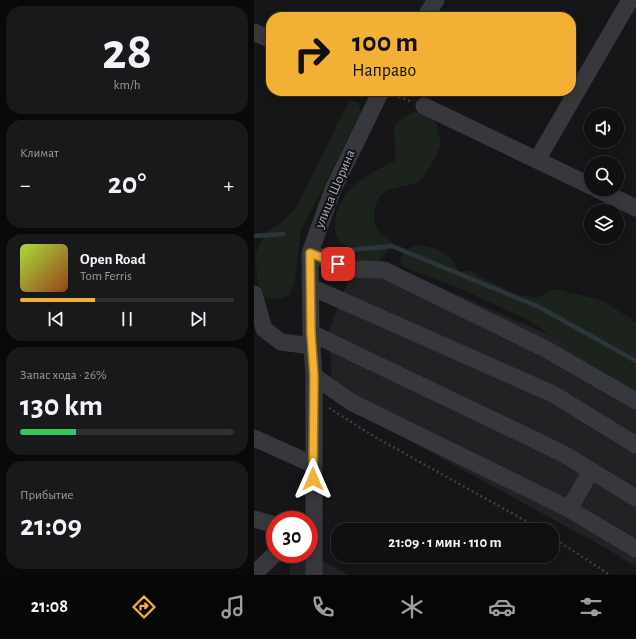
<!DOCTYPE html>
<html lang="ru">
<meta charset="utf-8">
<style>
:root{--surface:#101012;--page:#19191b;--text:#f1f3f6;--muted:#9c9d9f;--line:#303032;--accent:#f2b134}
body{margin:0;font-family:"Alegreya Sans",sans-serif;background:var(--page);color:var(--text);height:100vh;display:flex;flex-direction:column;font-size:15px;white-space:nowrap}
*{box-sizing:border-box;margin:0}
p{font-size:13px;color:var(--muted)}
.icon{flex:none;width:22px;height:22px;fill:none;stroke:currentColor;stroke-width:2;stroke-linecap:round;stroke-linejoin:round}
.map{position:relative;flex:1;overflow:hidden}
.details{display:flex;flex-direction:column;gap:6px;padding:6px;background:#09090a;width:254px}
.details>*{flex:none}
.hud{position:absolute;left:12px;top:12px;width:310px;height:84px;border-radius:16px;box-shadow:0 2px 10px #0003,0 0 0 1px var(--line);background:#f2b134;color:#111;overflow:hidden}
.controls{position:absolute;left:330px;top:108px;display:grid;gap:8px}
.controls a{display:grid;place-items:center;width:40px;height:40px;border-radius:50%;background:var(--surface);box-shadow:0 2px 10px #0003,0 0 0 1px var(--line);font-size:20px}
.speed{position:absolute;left:12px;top:511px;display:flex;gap:8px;font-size:20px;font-weight:700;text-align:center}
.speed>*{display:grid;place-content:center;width:52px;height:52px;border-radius:50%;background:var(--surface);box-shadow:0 2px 10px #0003,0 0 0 1px var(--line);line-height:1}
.speed .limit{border:6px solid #d22;background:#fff;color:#111}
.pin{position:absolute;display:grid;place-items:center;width:34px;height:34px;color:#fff;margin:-17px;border-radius:8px;box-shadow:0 2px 6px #0006}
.me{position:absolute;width:44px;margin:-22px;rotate:0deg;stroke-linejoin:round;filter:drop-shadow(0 0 3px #0008)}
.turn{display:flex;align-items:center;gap:14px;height:84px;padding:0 20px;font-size:18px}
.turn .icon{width:52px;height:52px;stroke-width:2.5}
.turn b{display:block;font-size:28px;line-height:34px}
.big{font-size:30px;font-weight:700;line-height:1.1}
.details .card{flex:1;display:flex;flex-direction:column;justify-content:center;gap:6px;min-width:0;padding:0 14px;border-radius:16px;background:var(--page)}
.details .dial{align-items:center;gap:0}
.dial b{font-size:52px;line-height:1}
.song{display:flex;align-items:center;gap:12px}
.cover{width:48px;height:48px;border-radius:6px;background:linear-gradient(135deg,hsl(80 70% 55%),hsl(20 70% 35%))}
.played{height:4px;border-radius:2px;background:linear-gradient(90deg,var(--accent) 35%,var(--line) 35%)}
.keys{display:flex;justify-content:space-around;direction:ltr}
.heat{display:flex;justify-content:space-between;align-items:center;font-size:22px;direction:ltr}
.charge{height:6px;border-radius:3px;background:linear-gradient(90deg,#34c759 26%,var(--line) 0)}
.trip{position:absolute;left:77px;top:523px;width:228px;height:40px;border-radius:16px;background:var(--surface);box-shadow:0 2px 10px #0003,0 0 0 1px var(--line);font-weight:700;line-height:40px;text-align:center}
.tab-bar{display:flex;height:64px;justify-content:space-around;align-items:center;background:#060607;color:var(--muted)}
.tab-bar .icon{width:28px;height:28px}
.tab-bar .on{color:var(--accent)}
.tab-bar b{font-size:18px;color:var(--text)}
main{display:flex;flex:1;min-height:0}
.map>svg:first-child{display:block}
.built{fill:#222225}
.green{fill:#1c231d}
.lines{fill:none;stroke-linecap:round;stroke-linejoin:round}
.stream{stroke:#2c353c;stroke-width:4.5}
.path{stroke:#3d3f44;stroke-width:2.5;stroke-dasharray:2 3;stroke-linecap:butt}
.minor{stroke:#37383d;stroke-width:17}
.route-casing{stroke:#9d7322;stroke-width:10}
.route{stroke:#f2b134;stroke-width:7}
.labels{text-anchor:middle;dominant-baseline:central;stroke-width:4;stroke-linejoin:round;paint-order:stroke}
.street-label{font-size:14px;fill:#a8adb8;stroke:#111113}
</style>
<main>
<section class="details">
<div class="card dial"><b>28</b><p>km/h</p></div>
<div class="card"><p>Климат</p>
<div class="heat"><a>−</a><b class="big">20°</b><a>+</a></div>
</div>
<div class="card">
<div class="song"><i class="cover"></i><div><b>Open Road</b><p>Tom Ferris</p></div></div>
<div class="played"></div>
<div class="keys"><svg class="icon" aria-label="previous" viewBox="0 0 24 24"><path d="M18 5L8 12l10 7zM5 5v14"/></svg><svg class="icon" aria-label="pause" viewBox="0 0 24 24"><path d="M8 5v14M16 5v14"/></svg><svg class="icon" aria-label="next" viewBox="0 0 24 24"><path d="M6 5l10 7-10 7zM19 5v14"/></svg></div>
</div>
<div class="card"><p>Запас хода · 26%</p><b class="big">130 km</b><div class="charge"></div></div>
<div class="card"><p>Прибытие</p><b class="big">21:09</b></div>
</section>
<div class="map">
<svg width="382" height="575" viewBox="0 0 382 575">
<rect width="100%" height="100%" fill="#161618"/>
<path class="built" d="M105,251l199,88 78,43v186l-25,-17 -278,-152 -4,-68z
M35,554h20l40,21h-59z"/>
<path class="green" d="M96,101l8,1 3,10 -60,119 -6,48 -5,16 -12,4 -12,-2 -8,-11 -3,-32 11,-22 14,-8 18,-19 45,-93z
M160,112c12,2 20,2 23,15 1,5 3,11 3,15 0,10 -14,35 -22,40 -13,6 -31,3 -39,16 -6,10 -7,27 1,35 4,4 8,4 12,10 -12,25 -25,20 -43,5 -3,-2 -10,-5 -11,-9 -7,-15 0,-37 11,-48 12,-14 30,-22 46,-30 3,-27 -12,-35 19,-49z
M163,245c22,3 31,7 42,26h11l42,22 24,5 19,-9 48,12 33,21v73l-106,-74 -73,-34 -52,-19 -5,-7c2,-11 8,-12 17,-16z"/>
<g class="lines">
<path class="stream" d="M0,236l29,-2
M87,251l51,-5 147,61 97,54"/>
<path class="path" d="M140,95l16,6
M75,408l46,29 167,93
M298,537l58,38"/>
<path class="minor" d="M171,17l11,-17
M0,32l17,8
M170,106l167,80
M283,160l93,-160
M343,189l39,19
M56,253l42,16 32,1 160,78 92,53
M57,287l242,107 83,51
M0,294l10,35 17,13 31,4
M57,333l251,120 74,45
M60,376l37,26 218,107 22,-38
M0,438l60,27
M315,509l67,40
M0,519l21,6
M0,574l21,-20
M60,575v-199l-3,-43 -1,-80 23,-64 48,-98"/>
</g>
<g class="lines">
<defs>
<path id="route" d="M59,479l1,-103 -3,-43 -1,-80 28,11"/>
</defs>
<use href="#route" class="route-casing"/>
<use href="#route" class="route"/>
</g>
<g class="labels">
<g class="street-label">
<text transform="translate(81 189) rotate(-67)">улица Шорина</text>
</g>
</g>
</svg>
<div class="controls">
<a><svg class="icon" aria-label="sound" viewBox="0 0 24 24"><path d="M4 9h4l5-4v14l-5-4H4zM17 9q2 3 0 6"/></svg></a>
<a><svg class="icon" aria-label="search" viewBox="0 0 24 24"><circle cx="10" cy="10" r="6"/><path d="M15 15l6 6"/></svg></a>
<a><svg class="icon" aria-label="layers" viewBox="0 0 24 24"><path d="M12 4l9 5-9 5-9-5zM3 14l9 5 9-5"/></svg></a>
</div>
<div class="speed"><div class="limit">30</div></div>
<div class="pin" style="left:84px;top:264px;background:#d93025"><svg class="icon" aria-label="arrive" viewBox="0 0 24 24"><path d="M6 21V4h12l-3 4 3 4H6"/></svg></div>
<svg class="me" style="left:59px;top:479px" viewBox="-20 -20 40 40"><path d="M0-17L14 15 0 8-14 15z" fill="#f2b134" stroke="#fff" stroke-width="4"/></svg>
<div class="trip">21:09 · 1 мин · 110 m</div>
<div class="hud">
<div class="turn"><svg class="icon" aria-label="right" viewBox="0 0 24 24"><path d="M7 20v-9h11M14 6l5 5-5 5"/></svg><div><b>100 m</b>Направо</div></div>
</div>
</div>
</main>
<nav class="tab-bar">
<b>21:08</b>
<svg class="icon on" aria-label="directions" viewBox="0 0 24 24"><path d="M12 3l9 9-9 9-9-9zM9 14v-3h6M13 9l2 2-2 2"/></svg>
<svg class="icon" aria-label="music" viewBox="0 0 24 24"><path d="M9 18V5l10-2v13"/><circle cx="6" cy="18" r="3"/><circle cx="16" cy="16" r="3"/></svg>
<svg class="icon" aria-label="phone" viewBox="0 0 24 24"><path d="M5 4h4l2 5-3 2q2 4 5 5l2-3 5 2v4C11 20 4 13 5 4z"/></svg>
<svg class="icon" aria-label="climate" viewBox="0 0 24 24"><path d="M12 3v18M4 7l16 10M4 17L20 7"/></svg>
<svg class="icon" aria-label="car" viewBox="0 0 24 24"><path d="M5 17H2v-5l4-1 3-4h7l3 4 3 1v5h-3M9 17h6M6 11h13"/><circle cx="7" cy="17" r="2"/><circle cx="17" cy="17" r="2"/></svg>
<svg class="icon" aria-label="filters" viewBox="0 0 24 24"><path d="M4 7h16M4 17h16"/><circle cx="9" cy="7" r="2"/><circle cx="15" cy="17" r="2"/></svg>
</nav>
